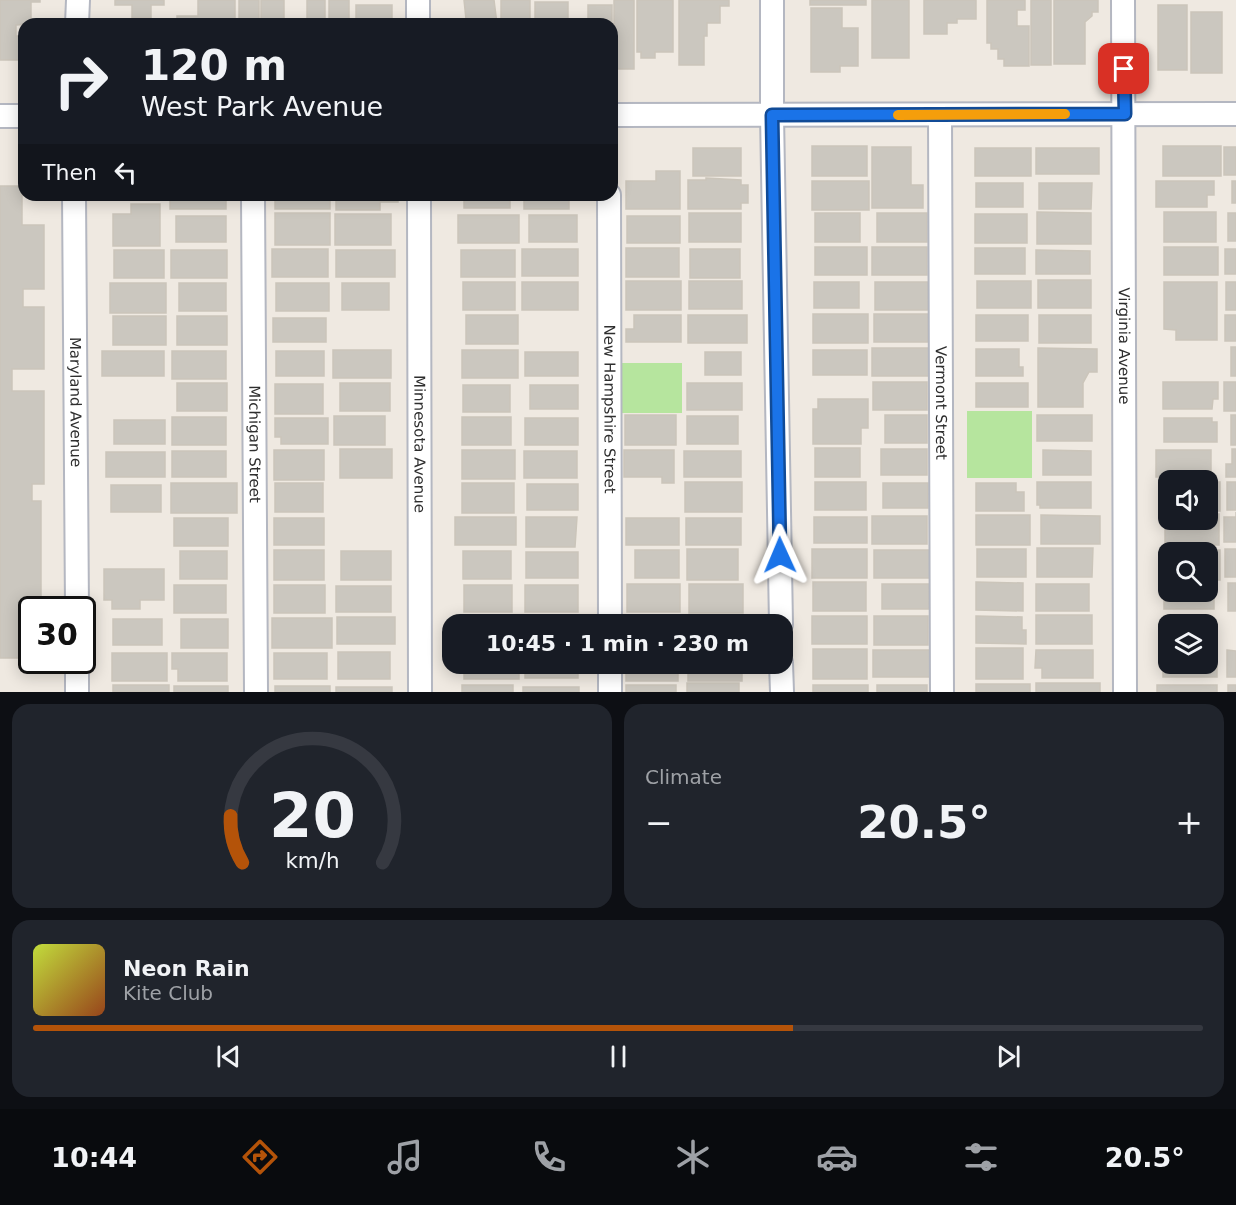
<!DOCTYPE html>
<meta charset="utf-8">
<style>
:root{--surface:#171b24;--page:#20242c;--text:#f1f3f6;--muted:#9ea1a6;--line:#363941;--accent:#b45309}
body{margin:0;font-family:"DejaVu Sans",sans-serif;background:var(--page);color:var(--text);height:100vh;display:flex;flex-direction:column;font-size:22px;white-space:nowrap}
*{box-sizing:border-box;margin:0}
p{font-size:20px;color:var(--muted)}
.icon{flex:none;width:33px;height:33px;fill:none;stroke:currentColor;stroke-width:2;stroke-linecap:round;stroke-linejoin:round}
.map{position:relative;height:692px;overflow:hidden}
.drawer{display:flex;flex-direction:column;gap:12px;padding:12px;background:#0d0f14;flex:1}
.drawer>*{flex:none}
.guide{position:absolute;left:18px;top:18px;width:600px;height:183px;border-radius:18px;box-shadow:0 3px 15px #0003;background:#171b24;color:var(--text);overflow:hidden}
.buttons{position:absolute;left:1158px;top:470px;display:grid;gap:12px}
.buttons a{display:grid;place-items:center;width:60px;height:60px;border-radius:12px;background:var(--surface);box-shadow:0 3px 15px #0003;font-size:30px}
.speed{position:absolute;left:18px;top:596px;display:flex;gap:12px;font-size:30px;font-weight:700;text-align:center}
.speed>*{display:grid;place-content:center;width:78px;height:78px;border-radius:50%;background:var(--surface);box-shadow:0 3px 15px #0003;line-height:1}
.speed .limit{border:3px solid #111;border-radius:9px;background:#fff;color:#111}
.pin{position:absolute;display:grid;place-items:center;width:51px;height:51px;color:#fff;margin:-26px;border-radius:12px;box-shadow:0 3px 9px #0006}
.me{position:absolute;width:66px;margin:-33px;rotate:359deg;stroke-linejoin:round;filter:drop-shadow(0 0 4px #0008)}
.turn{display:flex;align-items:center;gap:21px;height:126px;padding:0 24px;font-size:27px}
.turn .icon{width:78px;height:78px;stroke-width:2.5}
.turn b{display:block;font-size:42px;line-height:51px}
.then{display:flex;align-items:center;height:57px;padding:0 24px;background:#0003;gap:12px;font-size:22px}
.big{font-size:45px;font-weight:800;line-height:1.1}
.drawer .widget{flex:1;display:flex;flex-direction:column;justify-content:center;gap:9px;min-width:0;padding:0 21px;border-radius:18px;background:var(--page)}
.drawer .dial{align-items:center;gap:0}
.dial svg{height:156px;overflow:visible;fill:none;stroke:var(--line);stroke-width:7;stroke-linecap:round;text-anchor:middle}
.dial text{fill:var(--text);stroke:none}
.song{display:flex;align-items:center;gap:18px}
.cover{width:72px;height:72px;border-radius:9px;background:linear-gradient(135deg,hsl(70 70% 55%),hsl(20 70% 35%))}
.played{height:6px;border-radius:3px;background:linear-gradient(90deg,var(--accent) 65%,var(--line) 65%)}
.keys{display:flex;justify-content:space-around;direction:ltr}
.heat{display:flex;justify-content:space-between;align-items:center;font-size:33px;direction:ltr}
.drawer .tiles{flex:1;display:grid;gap:12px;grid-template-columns:1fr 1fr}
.widget:last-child{grid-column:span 2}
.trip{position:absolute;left:442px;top:614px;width:351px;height:60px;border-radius:18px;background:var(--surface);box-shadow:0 3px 15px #0003;font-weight:800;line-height:60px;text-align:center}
.menu{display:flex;height:96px;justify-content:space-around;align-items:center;background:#090b0e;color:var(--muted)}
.menu .icon{width:42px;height:42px}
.menu .on{color:var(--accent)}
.menu b{font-size:27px;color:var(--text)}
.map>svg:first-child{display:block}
.green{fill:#b6e59e}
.building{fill:#cbc7bf;stroke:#cbc5ba;stroke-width:1.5}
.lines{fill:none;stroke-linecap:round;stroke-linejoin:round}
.street-casing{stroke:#b4b7c1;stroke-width:26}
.street{stroke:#fff;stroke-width:22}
.route-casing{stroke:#114b97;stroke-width:15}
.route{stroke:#1a73e8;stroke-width:10}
.slow{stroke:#f59e0b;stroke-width:10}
.labels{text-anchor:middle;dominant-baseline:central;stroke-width:4.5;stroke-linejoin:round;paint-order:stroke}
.street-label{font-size:15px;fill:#2e2e2e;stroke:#fff}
</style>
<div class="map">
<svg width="1236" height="692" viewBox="0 0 1236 692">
<rect width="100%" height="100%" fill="#efe9e1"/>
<path class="green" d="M617,363h65v50h-65z
M967,411h65v67h-65z"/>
<path class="building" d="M0,0h40v2h-9v22l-15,1v11h8v24h-24z
M115,0h49v5h-13v13h-19v-13h-17z
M198,0h37v24h-58v-8h21z
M239,0h20v24h-20z
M261,0h23v24h-23z
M307,0h18v24h-18z
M329,0h20v24h-20z
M464,0h30l3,24h-32l1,-5z
M501,0h29v24h-29z
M614,0h20v69h-20z
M637,0h36v52h-18v6h-14v-6h-4z
M679,0h50v6h-9v17h-13v13h-3v29h-25z
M810,0h56v5h-56z
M872,0h37v58h-37z
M924,0h52v19h-19v4h-10v11h-23z
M987,0h38v10h-8v16h12v40h-25v-7h-6v-10h-7v-6h-4z
M1031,0h20v65h-20z
M1054,0h44v12h-6v4l-7,6v42h-31z
M535,2h33v22h-33z
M356,5h36v19h-36z
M588,5h24v19h-24z
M1158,5h29v65h-29z
M811,8h31v20h16v38h-18v6h-29z
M1191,12h31v61h-31z
M812,146h55v30h-55z
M1163,146h58v30h-58z
M872,147h39v38h12v23h-51z
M1224,147h12v28h-12z
M693,148h48v28h-48z
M975,148h56v28h-56z
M1036,148h63v26h-63z
M656,171h24v38h-54v-28h30z
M706,178l35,2v5h7v18h-7v6h-53v-29h18z
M812,181h57v29h-57z
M1156,181h58v14h-7v12h-51z
M1232,181h4v22h-4z
M976,183h47v24h-47z
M1039,183h53l-1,26h-52z
M0,186h22v39h22v64h-21v18h21v62h-32v22h32v93h-12v17h9v108l-11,2v47h-30z
M170,195h56v14h-56z
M275,195h55v14h-55z
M336,195h62v7h-18v8h-44z
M464,195h46v13h-46z
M524,195h54v3h-9v11h-45z
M131,204h29v42h-47v-32h18z
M1037,212l54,1v31h-54z
M1164,212h52v30h-52z
M275,213h55v32h-55z
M689,213h52v29h-52z
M815,213h45v29h-45z
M877,213h50v29h-50z
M1228,213h8v28h-8z
M335,214h56v31h-56z
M975,214h52v29h-52z
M458,215h61v28h-61z
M529,215h48v27h-48z
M176,216h50v26h-50z
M627,216h53v27h-53z
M815,247h52v28h-52z
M872,247h55v28h-55z
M1164,247h54v28h-54z
M626,248h53v29h-53z
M975,248h50v26h-50z
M272,249h56v28h-56z
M522,249h56v27h-56z
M690,249h50v29h-50z
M1225,249h11v25h-11z
M114,250h50v28h-50z
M171,250h56v28h-56z
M336,250h59v27h-59z
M461,250h54v27h-54z
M1036,250l54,1v23h-54z
M1038,280h53v28h-53z
M626,281h55v29h-55z
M689,281h53v28h-53z
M977,281h54v27h-54z
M463,282h52v28h-52z
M522,282h56v28h-56z
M814,282h45v26h-45z
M875,282h53v28h-53z
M1164,282h53v58h-41v-10l-12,-1z
M1226,282h10v28h-10z
M110,283h56v30h-56z
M179,283h47v28h-47z
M276,283h53v28h-53z
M342,283h47v27h-47z
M813,314h55v29h-55z
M874,314h54v28h-54z
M466,315h52v29h-52z
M634,315h47v27h-55v-13h8z
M688,315h59v28h-59z
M976,315h52v26h-52z
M1039,315h52v28h-52z
M1225,315h11v26h-11z
M113,316h53v29h-53z
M177,316h50v29h-50z
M273,318h53v24h-53z
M1231,347h5v29h-5z
M872,348h57v28h-57z
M1038,348l59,1v23h-8l-6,11v24h-45z
M976,349h43v18h4v9h-47z
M333,350h58v28h-58z
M462,350h56v28h-56z
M813,350h54v25h-54z
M102,351h62v25h-62z
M172,351h54v28h-54z
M276,351h48v25h-48z
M525,352h53v24h-53z
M705,352h36v23h-36z
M873,382h54v28h-54z
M1163,382h55v17h-5l-1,10h-49z
M1224,382h12v29h-12z
M177,383h50v28h-50z
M340,383h50v28h-50z
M687,383h55v27h-55z
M976,383h52v24h-52z
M275,384h48v30h-48z
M463,385h47v27h-47z
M530,385h48v24h-48z
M818,399h50v29h-7v16h-48v-35h5z
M625,415h51v30h-51z
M885,415h42v28h-42z
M1037,415h55v26h-55z
M1231,415h5v30h-5z
M334,416h51v29h-51z
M687,416h51v28h-51z
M172,417h54v28h-54z
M462,417h49v28h-49z
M275,418h53v26h-47v-7h-6z
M525,418h53v27h-53z
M1164,418h48v4h5v20h-53z
M114,420h51v24h-51z
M815,448h45v29h-45z
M340,449h52v29h-52z
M881,449h46v26h-46z
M1232,449h4v28h-10v-13h6z
M274,450h50v30h-50z
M462,450h53v29h-53z
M624,450h50v33h-12v-6h-38z
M1043,450l48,1v24h-48z
M1156,450h55v27h-55z
M172,451h54v26h-54z
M524,451h53v27h-53z
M684,451h57v26h-57z
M106,452h59v25h-59z
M685,482h57v30h-57z
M815,482h51v28h-51z
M1037,482h54v26h-51v-3h-3z
M1162,482h6v29h-6z
M1208,482h12v29h-12z
M1227,482h9v28h-9z
M171,483h66v30h-66z
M275,483h48v29h-48z
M462,483h52v30h-52z
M883,483h45v25h-45z
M976,483h40v9h8v19h-48z
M527,484h51v26h-51z
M111,485h50v27h-50z
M1236,512v30h-12v-25h12z
M1165,514h3v5h40v-5h11v31l-54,-1z
M976,515h54v30h-54z
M1041,515l59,1v28h-59z
M872,516h55v28h-55z
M455,517h61v28h-61z
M526,517h51l-2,30h-49z
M814,517h53v26h-53z
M174,518h54v28h-54z
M274,518h50v27h-50z
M626,518h53v27h-53z
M686,518h55v27h-55z
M1184,547h15v3h21v30h-12v-28h-40v28h-5v-30h21z
M1037,548h56l-1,29h-55z
M687,549h51v31h-51z
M812,549h55v29h-55z
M977,549h49v28h-49z
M1225,549h11v28h-11z
M274,550h50v30h-50z
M635,550h44v28h-44z
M874,550h58v28h-58z
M180,551h47v28h-47z
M341,551h50v29h-50z
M463,551h48v28h-48z
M526,552h52v26h-52z
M104,569h60v31h-24v9h-28v-9h-8z
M813,582h53v29h-53z
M976,582l47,1v28l-47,-1z
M1228,583h8v28h-8z
M627,584h53v28h-53z
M689,584h54v29h-54z
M882,584h47v25h-47z
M1036,584h53v27h-53z
M1164,584h4v7h40v-7h6v25h-50z
M174,585h52v28h-52z
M274,585h51v28h-51z
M464,585h48v27h-48z
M525,585h53v27h-53z
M336,586h55v26h-55z
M1036,615h56v29h-56z
M694,616h48v8h-48z
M812,616h55v28h-55z
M874,616h54v29h-54z
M976,616l46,1v13h4v14l-50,-1z
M1164,616l47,1v26h-3v-19h-40v19h-4z
M337,617h58v27h-58z
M525,617h53v7h-53z
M272,618h60v30h-60z
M463,618h57v6h-57z
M113,619h49v26h-49z
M181,619h47v29h-47z
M628,622h40v2h-40z
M976,648h47v31h-47z
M813,649h54v30h-54z
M873,650h57v27h-57z
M1036,650h57v28h-51v-10h-7z
M1163,650h5v13h40v-13h9v27h-54z
M1227,650l9,1v26h-9z
M338,652h52v27h-52z
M112,653h55v28h-55z
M172,653h55v28h-49v-12h-6z
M274,653h53v26h-53z
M464,663h55v16h-55z
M525,663h53v15h-53z
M626,663h52v18h-52z
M688,663h54v18h-54z
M687,683h52v9h-52z
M1036,683h64v9h-64z
M976,684h54v8h-54z
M113,685h56v7h-56z
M462,685h51v7h-51z
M626,685h50v7h-50z
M813,685h55v7h-55z
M877,685h50v7h-50z
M1157,685h60v7h-60z
M1228,685h8v7h-8z
M174,686h54v6h-54z
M275,686h55v6h-55z
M336,687h56v5h-56z
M523,687h56v5h-56z"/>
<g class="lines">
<defs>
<g id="street">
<path d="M418,0v24"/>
<path d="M772,0v115l9,509"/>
<path id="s1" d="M1123,0l2,692"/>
<path d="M77,24l1,-24"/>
<path d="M612,115l624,-1"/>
<path id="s2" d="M940,115l2,577"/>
<path d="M0,116h24"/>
<path id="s3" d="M74,195l3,414"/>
<path id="s4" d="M253,195l3,497"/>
<path id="s5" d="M419,195l1,497"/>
<path id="s6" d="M609,195l1,429"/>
<path d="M77,660v32"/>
<path d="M610,663v29"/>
<path d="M781,663l1,29"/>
</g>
</defs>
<use href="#street" class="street-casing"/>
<use href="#street" class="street"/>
</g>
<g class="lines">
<defs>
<path id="route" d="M780,555l-8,-440 353,-1 -1,-45"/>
</defs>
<use href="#route" class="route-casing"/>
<use href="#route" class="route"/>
<path class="slow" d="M898,115l167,-1"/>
</g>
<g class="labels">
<g class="street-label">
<text stroke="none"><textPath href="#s1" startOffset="346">Virginia Avenue</textPath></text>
<text stroke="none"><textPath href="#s3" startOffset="207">Maryland Avenue</textPath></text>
<text stroke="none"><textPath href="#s2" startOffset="288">Vermont Street</textPath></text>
<text stroke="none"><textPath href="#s6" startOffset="214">New Hampshire Street</textPath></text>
<text stroke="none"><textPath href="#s4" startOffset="249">Michigan Street</textPath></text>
<text stroke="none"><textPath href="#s5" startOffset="249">Minnesota Avenue</textPath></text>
</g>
</g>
</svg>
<div class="buttons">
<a><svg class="icon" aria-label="sound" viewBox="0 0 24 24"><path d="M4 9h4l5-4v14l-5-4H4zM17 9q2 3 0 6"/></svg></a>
<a><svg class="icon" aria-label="search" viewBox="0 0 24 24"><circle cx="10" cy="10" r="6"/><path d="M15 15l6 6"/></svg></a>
<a><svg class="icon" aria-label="layers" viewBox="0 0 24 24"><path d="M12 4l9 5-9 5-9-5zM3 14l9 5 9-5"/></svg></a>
</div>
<div class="speed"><div class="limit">30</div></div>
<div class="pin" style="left:1124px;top:69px;background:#d93025"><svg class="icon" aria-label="arrive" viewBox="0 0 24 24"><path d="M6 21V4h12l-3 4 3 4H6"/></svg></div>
<svg class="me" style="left:780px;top:555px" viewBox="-20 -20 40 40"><path d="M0-17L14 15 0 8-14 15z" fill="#1a73e8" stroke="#fff" stroke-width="4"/></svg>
<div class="trip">10:45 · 1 min · 230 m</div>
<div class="guide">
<div class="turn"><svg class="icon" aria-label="right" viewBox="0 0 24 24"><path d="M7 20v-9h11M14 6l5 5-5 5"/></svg><div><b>120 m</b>West Park Avenue</div></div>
<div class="then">Then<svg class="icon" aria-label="left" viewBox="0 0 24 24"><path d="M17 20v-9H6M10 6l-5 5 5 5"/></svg></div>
</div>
</div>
<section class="drawer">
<div class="tiles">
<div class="widget dial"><svg viewBox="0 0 100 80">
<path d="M14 69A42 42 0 1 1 86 69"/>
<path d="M14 69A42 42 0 0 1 8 45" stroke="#b45309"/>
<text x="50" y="56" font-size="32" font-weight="700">20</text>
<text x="50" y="72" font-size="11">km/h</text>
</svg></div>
<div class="widget"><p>Climate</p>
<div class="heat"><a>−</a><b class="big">20.5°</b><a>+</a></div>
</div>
<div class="widget">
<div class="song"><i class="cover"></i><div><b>Neon Rain</b><p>Kite Club</p></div></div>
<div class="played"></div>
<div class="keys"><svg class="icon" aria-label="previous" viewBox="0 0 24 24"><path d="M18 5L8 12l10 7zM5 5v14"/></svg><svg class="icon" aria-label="pause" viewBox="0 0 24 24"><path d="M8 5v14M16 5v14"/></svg><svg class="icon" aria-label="next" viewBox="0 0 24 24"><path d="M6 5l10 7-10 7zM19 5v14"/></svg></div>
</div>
</div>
</section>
<nav class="menu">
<b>10:44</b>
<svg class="icon on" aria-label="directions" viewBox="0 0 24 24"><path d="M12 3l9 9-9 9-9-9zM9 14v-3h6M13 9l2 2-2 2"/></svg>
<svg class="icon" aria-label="music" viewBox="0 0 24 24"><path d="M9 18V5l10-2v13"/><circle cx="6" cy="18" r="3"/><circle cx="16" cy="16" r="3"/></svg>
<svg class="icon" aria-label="phone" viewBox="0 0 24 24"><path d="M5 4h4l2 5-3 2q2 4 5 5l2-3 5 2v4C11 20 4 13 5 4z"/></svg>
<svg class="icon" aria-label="climate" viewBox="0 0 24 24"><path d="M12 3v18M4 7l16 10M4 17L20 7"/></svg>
<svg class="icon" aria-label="car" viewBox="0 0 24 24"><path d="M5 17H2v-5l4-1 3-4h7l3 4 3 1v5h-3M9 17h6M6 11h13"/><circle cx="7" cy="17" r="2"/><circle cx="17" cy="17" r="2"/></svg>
<svg class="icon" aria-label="filters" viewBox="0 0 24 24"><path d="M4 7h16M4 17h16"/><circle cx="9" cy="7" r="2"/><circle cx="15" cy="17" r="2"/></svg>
<b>20.5°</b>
</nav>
